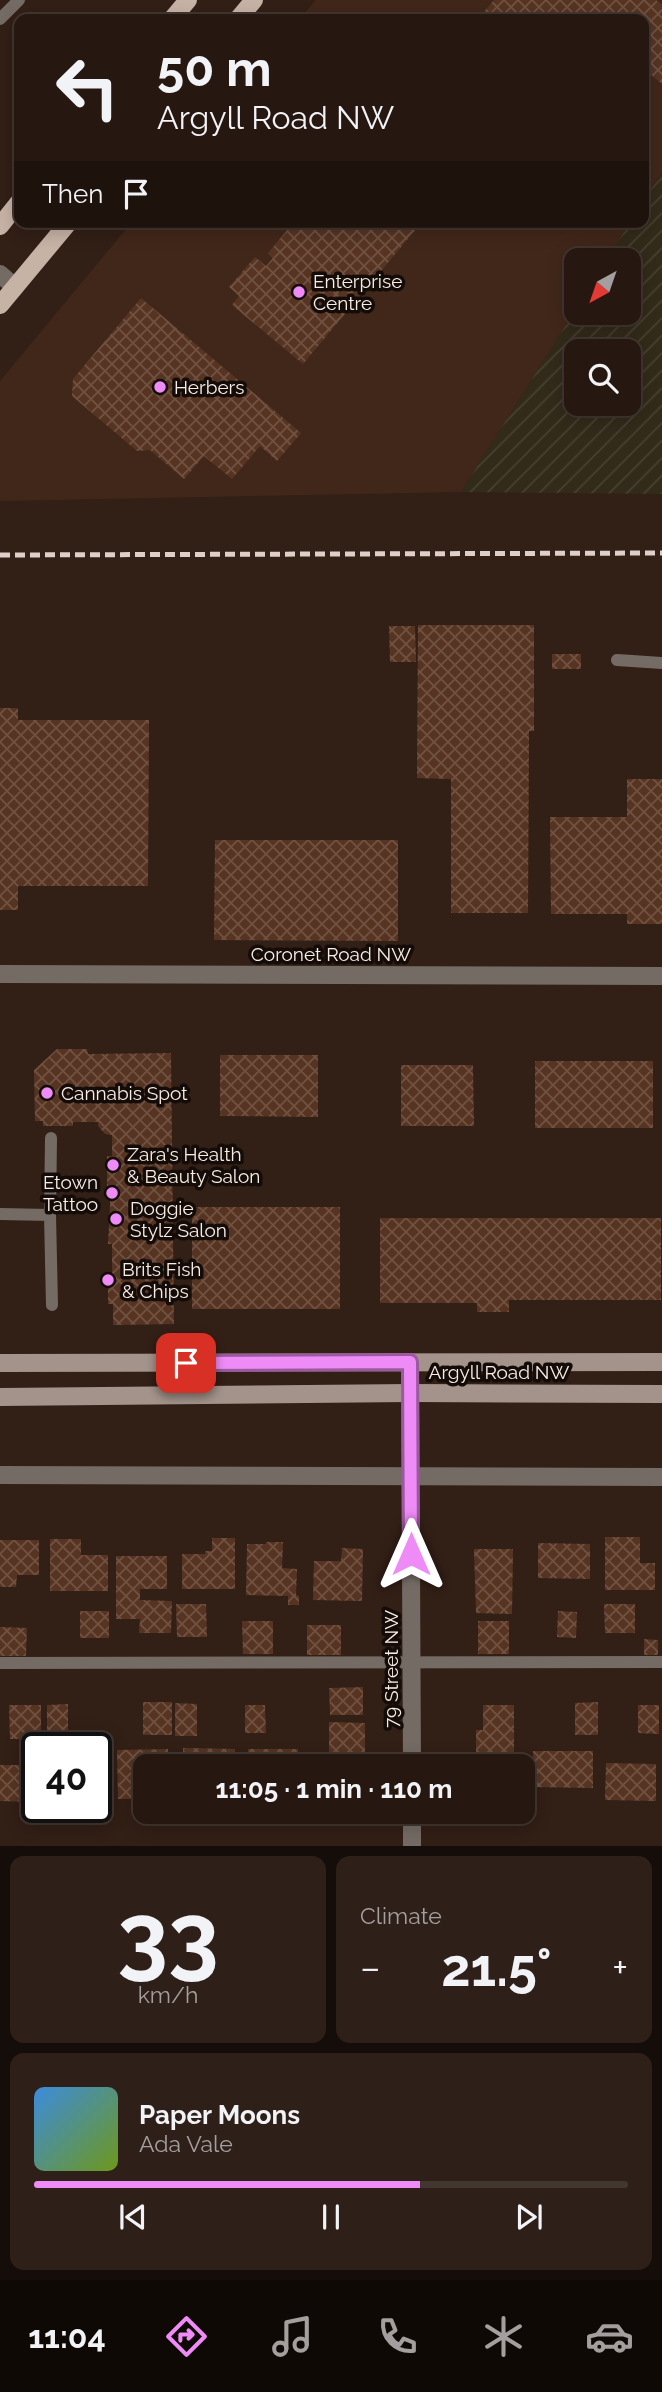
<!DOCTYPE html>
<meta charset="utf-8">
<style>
:root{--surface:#261710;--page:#2e2019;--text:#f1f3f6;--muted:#a49f9f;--line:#423630;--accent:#ef8bf6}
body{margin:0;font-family:Raleway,sans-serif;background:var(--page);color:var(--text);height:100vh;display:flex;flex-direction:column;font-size:26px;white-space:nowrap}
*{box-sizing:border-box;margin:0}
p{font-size:23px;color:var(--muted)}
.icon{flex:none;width:38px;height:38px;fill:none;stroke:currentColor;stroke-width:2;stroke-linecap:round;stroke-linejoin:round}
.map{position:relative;height:1846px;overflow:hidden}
.drawer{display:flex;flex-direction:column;gap:10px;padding:10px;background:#150d09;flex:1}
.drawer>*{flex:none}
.top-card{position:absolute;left:14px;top:14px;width:635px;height:214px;border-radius:14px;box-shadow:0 4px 18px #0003,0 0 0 2px var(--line);background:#261710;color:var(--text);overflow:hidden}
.needle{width:46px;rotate:220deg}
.buttons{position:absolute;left:564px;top:248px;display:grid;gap:14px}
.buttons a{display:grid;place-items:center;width:77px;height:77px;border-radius:14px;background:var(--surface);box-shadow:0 4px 18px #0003,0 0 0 2px var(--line);font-size:35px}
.speed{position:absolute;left:21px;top:1732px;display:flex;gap:14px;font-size:35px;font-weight:700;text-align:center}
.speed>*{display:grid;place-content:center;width:91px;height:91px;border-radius:50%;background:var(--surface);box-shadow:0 4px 18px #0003,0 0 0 2px var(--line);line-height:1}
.speed .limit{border:4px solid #111;border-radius:10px;background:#fff;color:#111}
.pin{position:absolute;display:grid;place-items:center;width:60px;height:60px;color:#fff;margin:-30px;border-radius:14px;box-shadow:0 4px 10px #0006}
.me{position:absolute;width:77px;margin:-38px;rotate:0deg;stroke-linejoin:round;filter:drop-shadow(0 0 5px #0008)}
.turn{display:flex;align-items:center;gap:24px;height:147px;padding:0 28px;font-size:32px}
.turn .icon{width:91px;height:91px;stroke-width:2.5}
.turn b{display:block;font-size:49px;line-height:60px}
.then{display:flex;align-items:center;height:66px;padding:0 28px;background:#0003;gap:14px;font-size:26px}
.big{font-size:52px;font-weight:700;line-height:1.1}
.drawer .tile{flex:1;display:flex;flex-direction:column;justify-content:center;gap:10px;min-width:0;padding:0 24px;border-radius:14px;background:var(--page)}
.drawer .dial{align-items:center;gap:0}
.dial b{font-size:91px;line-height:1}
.song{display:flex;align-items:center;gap:21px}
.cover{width:84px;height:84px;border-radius:10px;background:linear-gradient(135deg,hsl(210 70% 55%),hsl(80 70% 35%))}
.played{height:7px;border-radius:4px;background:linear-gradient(90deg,var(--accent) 65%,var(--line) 65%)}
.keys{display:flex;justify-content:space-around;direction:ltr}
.heat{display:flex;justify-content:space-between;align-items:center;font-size:38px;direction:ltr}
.drawer .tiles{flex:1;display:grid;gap:10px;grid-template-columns:1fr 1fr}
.tile:last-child{grid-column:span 2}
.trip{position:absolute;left:133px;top:1754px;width:402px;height:70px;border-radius:14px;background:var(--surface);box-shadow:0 4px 18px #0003,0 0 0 2px var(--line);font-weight:700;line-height:70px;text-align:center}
.menu{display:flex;height:112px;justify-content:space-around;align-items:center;background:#0f0906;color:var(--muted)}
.menu .icon{width:49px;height:49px}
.menu .on{color:var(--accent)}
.menu b{font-size:32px;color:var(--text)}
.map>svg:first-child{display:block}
.built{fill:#41271a}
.industrial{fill:url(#industrial-furrows);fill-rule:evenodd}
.building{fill:url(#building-cross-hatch)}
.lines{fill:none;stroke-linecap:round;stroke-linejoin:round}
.service{stroke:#756b65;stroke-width:12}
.minor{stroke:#756b65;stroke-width:18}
.tertiary{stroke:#756b65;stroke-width:18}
.secondary{stroke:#a3938a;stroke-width:18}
.primary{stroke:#c7b2a6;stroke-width:18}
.rail{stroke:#ded0c9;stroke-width:5;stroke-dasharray:10 5;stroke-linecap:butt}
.route-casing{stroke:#9b5aa0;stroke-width:18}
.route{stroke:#ef8bf6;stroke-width:12}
.poi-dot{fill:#ef8bf6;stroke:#140c08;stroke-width:2.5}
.labels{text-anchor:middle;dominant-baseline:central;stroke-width:7;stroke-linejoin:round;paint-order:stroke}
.poi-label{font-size:19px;fill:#f9ece5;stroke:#140c08;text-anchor:start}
.street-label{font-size:19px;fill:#f9ece5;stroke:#140c08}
</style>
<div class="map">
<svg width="662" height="1846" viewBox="0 0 662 1846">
<defs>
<pattern id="industrial-furrows" width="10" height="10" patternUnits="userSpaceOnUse" patternTransform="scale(1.75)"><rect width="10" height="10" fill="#322b1a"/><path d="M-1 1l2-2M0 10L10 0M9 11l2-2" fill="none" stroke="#464030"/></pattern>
<pattern id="building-cross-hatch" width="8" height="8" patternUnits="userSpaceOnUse" patternTransform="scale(1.75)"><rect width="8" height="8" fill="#573422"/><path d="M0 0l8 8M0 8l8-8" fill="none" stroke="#705242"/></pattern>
</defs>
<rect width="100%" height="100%" fill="#321f16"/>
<path class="built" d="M316,0h346v172l-18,27v-180h-344z
M132,222h498l-24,39h-30v48l-115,183 -461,9v-120z"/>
<path class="industrial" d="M662,173v321l-201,-2 115,-183v4h52v-52h-22l24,-39h14v-23zM576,352h52v52h-52z"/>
<path class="building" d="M494,0h162l6,5v79l-18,-15v-50h-166z
M294,222h128l-119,142 -71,-59 7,-9 -10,-9 26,-30 11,9 7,-8 -5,-5z
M141,298l160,135 -24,28 -17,-15 -28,33 -28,-23 -20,23 -34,-29 -13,1 -65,-55 1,-17z
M418,625h116v106h-5l-1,182h-77v-134l-34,-1z
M389,626h26l1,36h-26z
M552,654h29v15h-29z
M0,708h18v12h131l-1,166h-130v24h-18z
M627,779h35v145h-35v-10h-76l-1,-97h77z
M215,840h183v101l-184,-1z
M57,1049h30l1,5 83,-1 3,271 -61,1v-21h-5v-30h4v-30h-4l3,-58h-4v-30h5v-21l-7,-1 -7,-8v-4h-25v4h-30v-5h-8l-1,-51z
M220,1055h98v62l-98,-1z
M535,1061h118v67h-118z
M401,1065h72l1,61h-73z
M192,1207h148v102h-148z
M380,1218h281v82h-152v12h-32v-9h-97z
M605,1537h35v26h15v27h-50z
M212,1538h23v51h-53v-35h23v-3h7z
M50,1539h31v16h27v36h-58z
M0,1540h39v35h-22l-1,12h-16z
M266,1542h17l-1,26 15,1 -1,26 3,1v9h-11v-9l-42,-1 1,-51h19z
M538,1543l52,1v35l-52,-1z
M342,1548l21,1 -1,52 -49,-1 1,-39h27z
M474,1549h39l-1,65 -36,-1z
M116,1556h51v33h-27v11l32,1 -1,32h-32l1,-14h-24z
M176,1604h30l1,33h-30z
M604,1604h31v29h-30z
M80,1611h29v27h-29z
M558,1611l19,1 -1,26 -19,-1z
M242,1621h31v33h-30z
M478,1621h31v33h-31z
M307,1625h34v30h-34z
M0,1627l27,1 -1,28h-26z
M644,1639l14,1v15h-14z
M363,1687v28h-33l-1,-27z
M143,1702h29v33h-29z
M598,1702v33h-23v-32z
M175,1703l22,1v32h-22z
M68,1704v31h-21v-30z
M9,1705h32v34h-31z
M245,1705h20l1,28h-21z
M483,1705h31v61h-38v-36h7z
M638,1705h21v29l-21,-1z
M329,1722l36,1v43h-36z
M183,1748l52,1v17h-52z
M168,1749v17h-23v21l-4,1v11h-23l-1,-49z
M248,1749h50v17h-50z
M533,1751h60v37l-60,-1z
M606,1763l50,1v37l-51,-1z
M0,1765h36v37l-36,-1z
M96,1765h5v37h-5z"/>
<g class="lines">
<path class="service" d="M0,19l19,-19
M617,660l45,3
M0,1214l50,1 2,90
M50,1215l1,-77
M0,1663l662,-1"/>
<path class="minor" d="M0,974l662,2
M0,1475l662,2"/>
<path class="tertiary" d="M0,274l15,13
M410,1362l2,404
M412,1846v-35"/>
<path class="secondary" d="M0,1363l662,-1
M0,1397l410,-4 252,1"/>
<path class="primary" d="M172,19l16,-19
M238,19l16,-19
M0,226l19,-24
M0,305l69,-83"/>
<path class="rail" d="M0,555l662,-2"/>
</g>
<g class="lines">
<defs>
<path id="route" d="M186,1363l224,-1 1,192"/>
</defs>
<use href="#route" class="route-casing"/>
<use href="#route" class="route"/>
</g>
<g class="poi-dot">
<circle cx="299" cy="292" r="7"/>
<circle cx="160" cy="387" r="7"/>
<circle cx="47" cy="1093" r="7"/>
<circle cx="113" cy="1165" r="7"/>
<circle cx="112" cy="1193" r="7"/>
<circle cx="116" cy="1219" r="7"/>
<circle cx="108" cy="1280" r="7"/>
</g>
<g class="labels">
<g class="poi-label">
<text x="313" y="281">Enterprise<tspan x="313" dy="22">Centre</tspan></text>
<text x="174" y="387">Herbers</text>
<text x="61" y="1093">Cannabis Spot</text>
<text x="127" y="1154">Zara's Health<tspan x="127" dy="22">&amp; Beauty Salon</tspan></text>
<text x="98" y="1182" text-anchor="end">Etown<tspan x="98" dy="22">Tattoo</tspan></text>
<text x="130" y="1208">Doggie<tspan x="130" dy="22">Stylz Salon</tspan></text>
<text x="122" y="1269">Brits Fish<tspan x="122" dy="22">&amp; Chips</tspan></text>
</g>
<g class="street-label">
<text x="331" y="954">Coronet Road NW</text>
<text x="499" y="1372">Argyll Road NW</text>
<text transform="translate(391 1669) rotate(-90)">79 Street NW</text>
</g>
</g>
</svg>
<div class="buttons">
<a><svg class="needle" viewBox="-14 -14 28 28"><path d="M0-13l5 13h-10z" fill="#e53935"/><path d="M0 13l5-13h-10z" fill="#a49f9f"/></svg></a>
<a><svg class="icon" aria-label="search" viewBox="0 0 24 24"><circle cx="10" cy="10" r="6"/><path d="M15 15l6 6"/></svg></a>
</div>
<div class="speed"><div class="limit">40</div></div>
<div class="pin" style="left:186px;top:1363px;background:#d93025"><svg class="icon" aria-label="arrive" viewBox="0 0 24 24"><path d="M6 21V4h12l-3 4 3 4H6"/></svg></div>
<svg class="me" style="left:411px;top:1554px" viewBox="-20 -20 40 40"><path d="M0-17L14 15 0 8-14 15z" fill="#ef8bf6" stroke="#fff" stroke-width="4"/></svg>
<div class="trip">11:05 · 1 min · 110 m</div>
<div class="top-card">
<div class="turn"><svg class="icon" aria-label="left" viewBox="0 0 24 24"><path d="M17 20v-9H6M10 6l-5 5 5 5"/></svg><div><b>50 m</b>Argyll Road NW</div></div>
<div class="then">Then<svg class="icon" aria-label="arrive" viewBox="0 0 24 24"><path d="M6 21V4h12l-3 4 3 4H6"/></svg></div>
</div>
</div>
<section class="drawer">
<div class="tiles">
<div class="tile dial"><b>33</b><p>km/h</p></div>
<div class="tile"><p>Climate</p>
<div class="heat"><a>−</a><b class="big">21.5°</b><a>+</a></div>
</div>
<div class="tile">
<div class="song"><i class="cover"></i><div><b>Paper Moons</b><p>Ada Vale</p></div></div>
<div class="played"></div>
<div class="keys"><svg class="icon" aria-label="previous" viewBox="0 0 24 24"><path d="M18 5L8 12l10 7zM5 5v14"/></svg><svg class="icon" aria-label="pause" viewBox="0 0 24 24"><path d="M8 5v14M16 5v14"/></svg><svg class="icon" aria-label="next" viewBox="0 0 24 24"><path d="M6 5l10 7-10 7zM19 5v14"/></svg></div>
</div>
</div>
</section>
<nav class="menu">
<b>11:04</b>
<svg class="icon on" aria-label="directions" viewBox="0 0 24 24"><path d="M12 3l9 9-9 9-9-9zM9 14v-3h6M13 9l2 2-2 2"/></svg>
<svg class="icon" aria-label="music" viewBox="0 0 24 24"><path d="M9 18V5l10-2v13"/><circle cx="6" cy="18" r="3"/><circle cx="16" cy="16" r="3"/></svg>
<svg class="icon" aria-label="phone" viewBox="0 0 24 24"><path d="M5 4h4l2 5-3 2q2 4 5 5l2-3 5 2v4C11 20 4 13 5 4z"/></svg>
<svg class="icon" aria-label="climate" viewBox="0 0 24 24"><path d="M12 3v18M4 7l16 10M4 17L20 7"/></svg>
<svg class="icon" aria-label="car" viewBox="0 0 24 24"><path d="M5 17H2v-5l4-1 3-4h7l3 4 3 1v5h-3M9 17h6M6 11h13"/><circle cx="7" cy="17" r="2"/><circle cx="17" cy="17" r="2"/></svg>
</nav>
